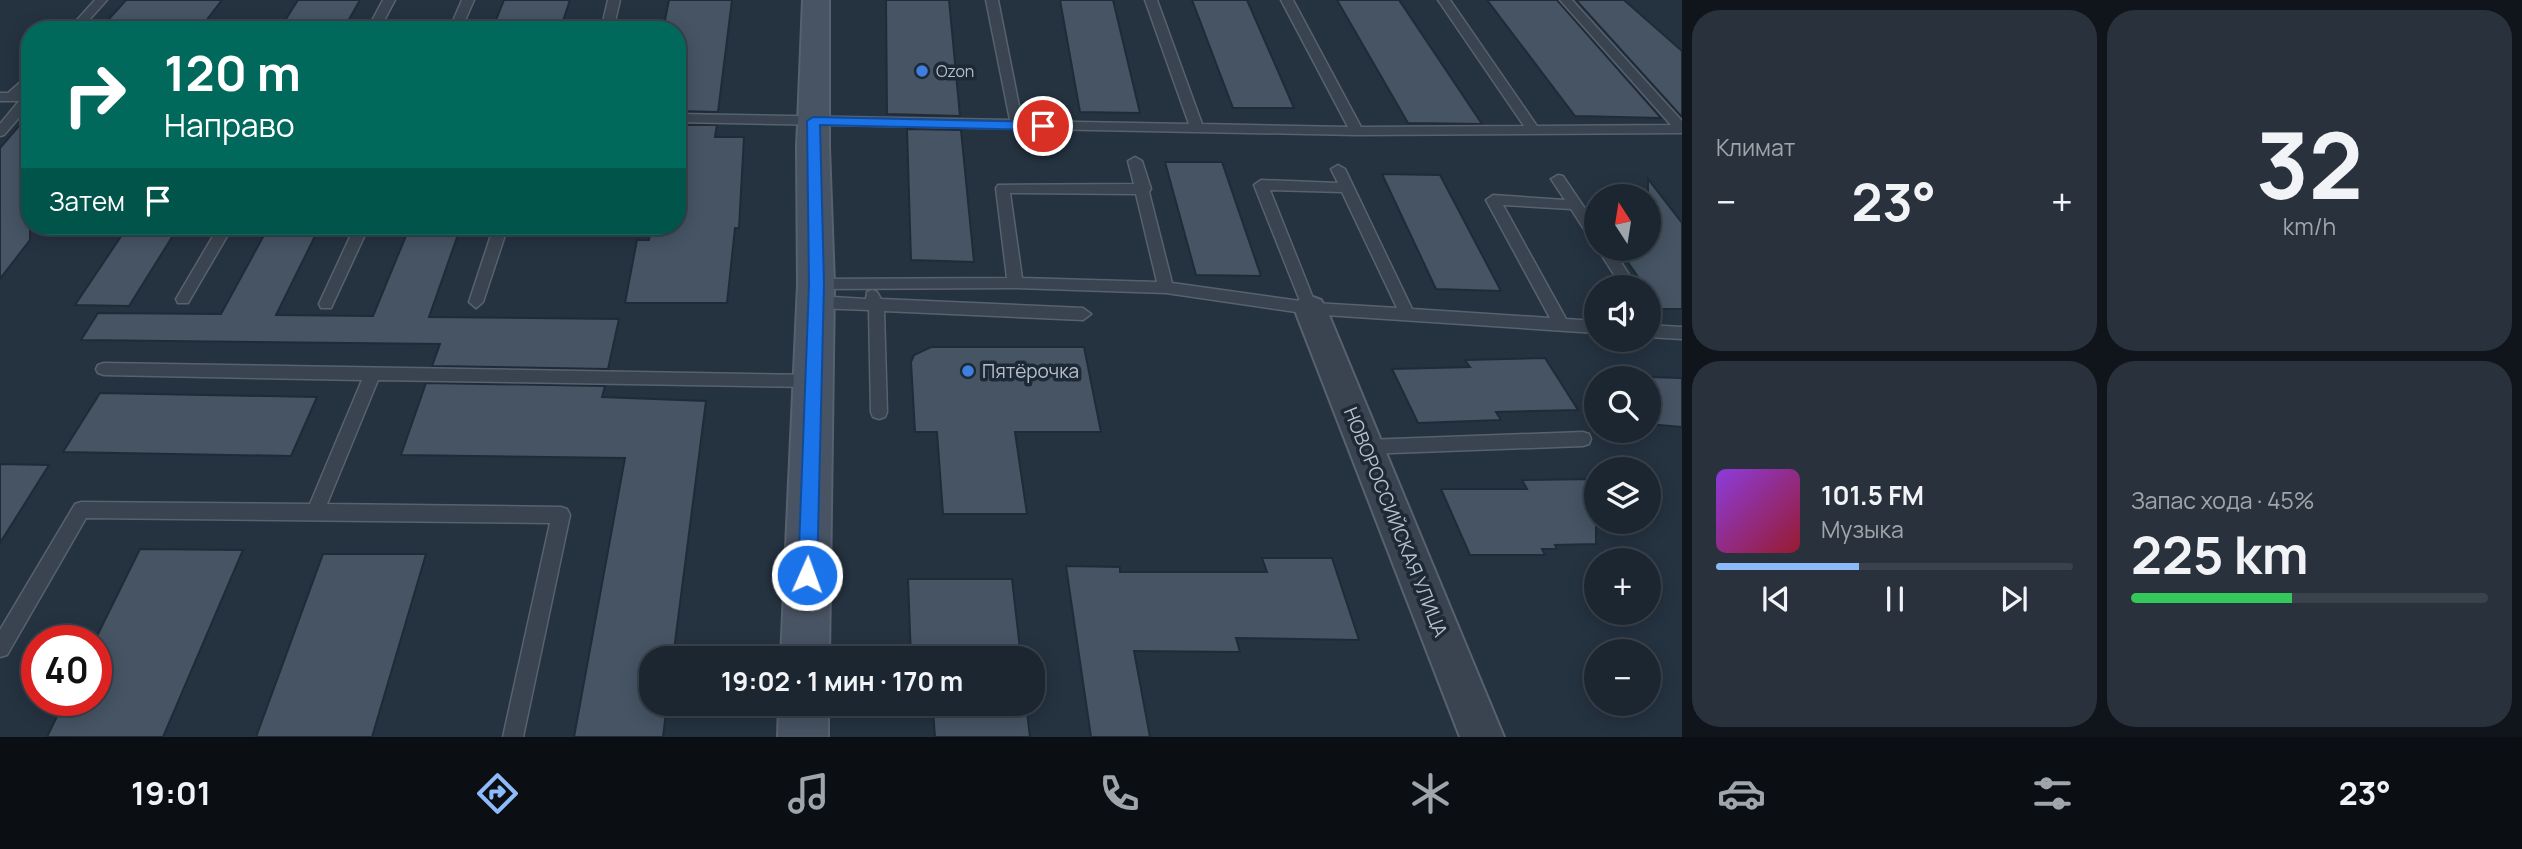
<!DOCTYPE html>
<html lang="ru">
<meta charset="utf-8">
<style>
:root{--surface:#1c2630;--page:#29323c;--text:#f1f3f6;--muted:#a0a5ab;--line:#3a434c;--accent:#8dbaf8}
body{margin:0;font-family:Manrope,sans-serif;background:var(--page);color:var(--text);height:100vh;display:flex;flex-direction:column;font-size:26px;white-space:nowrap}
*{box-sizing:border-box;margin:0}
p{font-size:23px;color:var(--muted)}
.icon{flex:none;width:38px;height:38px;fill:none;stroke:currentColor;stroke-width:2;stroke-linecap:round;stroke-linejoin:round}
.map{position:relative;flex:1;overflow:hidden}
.details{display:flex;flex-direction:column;gap:10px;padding:10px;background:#0f151a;width:840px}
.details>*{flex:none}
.hud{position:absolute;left:21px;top:21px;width:665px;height:214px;border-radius:28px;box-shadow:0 4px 18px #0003,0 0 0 2px var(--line);background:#00695c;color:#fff;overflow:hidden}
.needle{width:46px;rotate:348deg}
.fabs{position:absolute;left:1584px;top:184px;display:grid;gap:14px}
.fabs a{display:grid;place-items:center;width:77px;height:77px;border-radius:50%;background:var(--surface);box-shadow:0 4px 18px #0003,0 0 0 2px var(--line);font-size:35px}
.speed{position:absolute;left:21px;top:625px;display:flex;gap:14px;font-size:35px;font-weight:700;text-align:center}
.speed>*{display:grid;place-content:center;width:91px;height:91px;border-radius:50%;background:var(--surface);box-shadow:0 4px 18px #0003,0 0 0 2px var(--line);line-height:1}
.speed .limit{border:10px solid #d22;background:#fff;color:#111}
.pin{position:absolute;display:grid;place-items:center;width:60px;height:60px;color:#fff;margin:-30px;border:4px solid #fff;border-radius:50%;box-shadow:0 2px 7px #0007}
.me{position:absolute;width:77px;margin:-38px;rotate:2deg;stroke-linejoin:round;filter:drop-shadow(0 0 5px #0008)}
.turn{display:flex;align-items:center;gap:24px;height:147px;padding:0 28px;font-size:32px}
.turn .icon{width:91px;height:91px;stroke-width:2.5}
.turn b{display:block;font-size:49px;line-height:60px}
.then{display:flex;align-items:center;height:66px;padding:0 28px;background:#0003;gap:14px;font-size:26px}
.big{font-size:52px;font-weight:700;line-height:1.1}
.details .widget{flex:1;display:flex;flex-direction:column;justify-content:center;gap:10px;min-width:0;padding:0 24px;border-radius:28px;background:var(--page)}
.details .dial{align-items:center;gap:0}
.dial b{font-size:91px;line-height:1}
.song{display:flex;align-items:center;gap:21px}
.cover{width:84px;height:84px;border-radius:10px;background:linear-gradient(135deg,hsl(270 70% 55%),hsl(350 70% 35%))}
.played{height:7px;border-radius:4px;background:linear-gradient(90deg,var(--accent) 40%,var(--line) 40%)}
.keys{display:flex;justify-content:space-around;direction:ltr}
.heat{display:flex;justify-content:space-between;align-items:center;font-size:38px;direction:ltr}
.charge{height:10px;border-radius:5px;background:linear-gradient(90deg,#34c759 45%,var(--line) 0)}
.details .tiles{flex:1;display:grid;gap:10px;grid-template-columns:repeat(2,1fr)}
.trip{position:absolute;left:639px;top:646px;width:406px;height:70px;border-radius:28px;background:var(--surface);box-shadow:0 4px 18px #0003,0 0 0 2px var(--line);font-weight:700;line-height:70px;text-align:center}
.tabs{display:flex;height:112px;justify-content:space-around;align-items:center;background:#0b0f13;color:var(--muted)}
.tabs .icon{width:49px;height:49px}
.tabs .current{color:var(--accent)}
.tabs b{font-size:32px;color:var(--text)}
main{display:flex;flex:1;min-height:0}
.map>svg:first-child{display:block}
.building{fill:#465464;stroke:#202b37;stroke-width:2}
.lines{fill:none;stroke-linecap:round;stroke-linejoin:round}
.lane-casing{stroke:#57626e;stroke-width:3}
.street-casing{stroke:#57626e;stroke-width:4}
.secondary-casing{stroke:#57626e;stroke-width:4}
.lane{fill:#3a4450;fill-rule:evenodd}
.street{fill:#3a4450;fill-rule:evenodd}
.secondary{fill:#485363;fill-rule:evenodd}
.route{fill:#1a73e8;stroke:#114b97;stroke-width:2}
.shop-dot{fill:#3f7fe0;stroke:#1e2936;stroke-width:2.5}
.labels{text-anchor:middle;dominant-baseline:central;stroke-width:7;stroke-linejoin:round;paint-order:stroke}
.far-poi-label{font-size:16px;fill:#b6bfcb;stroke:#1e2936;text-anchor:start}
.poi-label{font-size:19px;fill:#b6bfcb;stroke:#1e2936;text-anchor:start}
.street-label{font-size:19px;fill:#b6bfcb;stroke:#1e2936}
</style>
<main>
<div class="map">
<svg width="1682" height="737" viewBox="0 0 1682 737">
<rect width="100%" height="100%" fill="#253240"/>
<path class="building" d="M126,0h96l-23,30h-100z
M298,0h62l-17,30h-64z
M504,0h66l-10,30h-68z
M669,0h63l-14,112 -41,-1v-81h-14z
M886,0h63l11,116 -73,-2z
M1060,0h53l27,113 -60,-1z
M1192,0h55l47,108h-61z
M1337,0h62l83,124 -74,-1z
M1487,0h70l104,118 -86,-2z
M1576,0h48l58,51v66z
M30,113v127l-30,39v-131z
M677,125h40l-2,12h29l-5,91h-4l-8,75h-102l12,-63h12l2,-14h26z
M907,129l54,1 13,132 -63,-2z
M1165,162h57l39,114 -65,-1z
M1382,174l58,1 61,116 -65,-2z
M1648,179l34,44v86h-32l-2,-22h-3l-27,-39h30z
M128,226h51l-50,80 -54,-1z
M269,226h51l-44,89 97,1 37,-90h51l-32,91 190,2 -11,50 -176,-3 8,-22 -359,-4 17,-27 123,1z
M931,347h153l17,85h-86l12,82h-84l-6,-82h-22l-4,-70 3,-7z
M1545,358l33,52 -82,2 5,8 -83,3 -26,-54 78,-2 -5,-7z
M1648,377l34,1v49l-34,-3z
M426,383l179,3 -3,11 104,4 -33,257h-22v46h16l-4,33h-89l51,-279 -224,-3z
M100,393l217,4 -26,59 -228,-4z
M0,464l49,1 -49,78z
M1596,479v65l-41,1 2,4h-15l3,6h-75l-29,-66h86l-5,-9z
M140,549l103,1 -80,187h-116l18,-37h31v-62z
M323,554h103l-54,183h-116z
M1262,558h70l27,82 -123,-2 4,14 -106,-1 16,86h-59l-25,-171 54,1v5h147z
M908,579h104l9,79h-110z
M913,704h113l4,33h-95l-2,-26h-20z"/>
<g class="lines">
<defs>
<path id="lane" d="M95,0h12l-27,30h-12z
M383,0h12l-16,30h-12z
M462,0h12l-13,30h-12z
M608,0h12l-7,30h-12z
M986,0h12l24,121 167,3 -44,-124h12l45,124 146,3 -67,-127h12l68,127 163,-1 -86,-126h12l87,126 134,-1 -111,-125h12l110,121v12l-325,2 -680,-13v-8l333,6z
M30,74v11l-8,9h8v11l-26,30 -4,1v-12l19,-23h-19v-8h8z
M1135,157l7,4 9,28 -2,3 23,91 128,18 -46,-116 7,-5 77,3 -7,-14 7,-4 7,4 67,140 138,9 -64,-118 7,-5 72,5 -14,-21 7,-4 5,1 33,49v16l-5,-1 -20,-31 -68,-4 63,114 30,2v12l-286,-19 -144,-21 -151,-5 -199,1 -7,-5 7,-5 191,-1 -11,-90 2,-3 136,-1 -6,-23zM1270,190l72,2 55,116 -82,-5zM1010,193l126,1 21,88 -135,-4z
M219,226h14l-45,77h-10l-2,-4z
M355,226h14l-38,82h-10l-2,-4z
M494,226h14l-25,76 -7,6 -7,-6z
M1597,248h15l25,39h-15z
M872,290l5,2 4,7 202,9 8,6 -8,6 -199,-9 3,101 -2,5 -6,2 -6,-2 -2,-5 -2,-102 -53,-2 -7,-6 7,-6 50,3 1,-7z
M1648,325l34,2v12l-34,-2z
M104,363l709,12 6,1 2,5 -2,5 -6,1 -435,-7 -51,124 234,3 6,2 3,6 -47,222h-20l47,-214 -464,-5 -79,137 -7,2v-27l75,-126 6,-2 229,2 52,-124 -258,-5 -6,-2 -2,-4 2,-4z
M1583,432l6,2 2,5 -2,5 -6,2 -218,8 -6,-2 -2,-5 2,-5 6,-2z"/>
<path id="street" d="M1310,296l11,4 5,8 178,429h-44l-166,-429 5,-8z"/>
<path id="secondary" d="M803,0h26v147l5,137 -5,374h-48l17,-374 -1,-137z
M779,704h49v33h-50z"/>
</defs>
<use href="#lane" class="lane-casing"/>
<use href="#street" class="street-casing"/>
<use href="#secondary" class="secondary-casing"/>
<use href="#lane" class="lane"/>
<use href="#street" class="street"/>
<use href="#secondary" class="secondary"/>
</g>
<path class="route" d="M813,117l230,5 6,4 -6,4 -223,-5 4,159 -7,291 -3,6 -7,3 -6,-3 -3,-6 11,-291 -2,-163z"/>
<g class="shop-dot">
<circle cx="922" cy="71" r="7"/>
<circle cx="968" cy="371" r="7"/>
</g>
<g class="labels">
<g class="far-poi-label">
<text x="936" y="71">Ozon</text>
</g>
<g class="poi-label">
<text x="982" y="371">Пятёрочка</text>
</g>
<g class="street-label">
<text transform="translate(1396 522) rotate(68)">НОВОРОССИЙСКАЯ УЛИЦА</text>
</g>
</g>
</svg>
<div class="fabs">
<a><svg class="needle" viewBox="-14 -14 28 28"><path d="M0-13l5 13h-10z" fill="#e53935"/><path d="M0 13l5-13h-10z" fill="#a0a5ab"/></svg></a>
<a><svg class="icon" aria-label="sound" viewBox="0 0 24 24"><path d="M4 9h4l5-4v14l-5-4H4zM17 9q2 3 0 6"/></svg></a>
<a><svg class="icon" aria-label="search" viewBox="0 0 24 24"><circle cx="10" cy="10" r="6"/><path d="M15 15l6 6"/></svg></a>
<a><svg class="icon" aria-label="layers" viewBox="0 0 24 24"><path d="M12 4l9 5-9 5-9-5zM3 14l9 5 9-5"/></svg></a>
<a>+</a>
<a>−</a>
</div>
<div class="speed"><div class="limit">40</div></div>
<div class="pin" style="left:1043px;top:126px;background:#d93025"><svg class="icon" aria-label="arrive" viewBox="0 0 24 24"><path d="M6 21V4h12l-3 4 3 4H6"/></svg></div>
<svg class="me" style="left:807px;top:575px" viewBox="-20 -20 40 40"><circle r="17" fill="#1a73e8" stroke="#fff" stroke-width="3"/><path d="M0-11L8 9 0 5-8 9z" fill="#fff"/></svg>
<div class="trip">19:02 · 1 мин · 170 m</div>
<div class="hud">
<div class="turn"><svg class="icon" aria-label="right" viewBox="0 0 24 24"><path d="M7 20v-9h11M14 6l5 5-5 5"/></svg><div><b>120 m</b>Направо</div></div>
<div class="then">Затем<svg class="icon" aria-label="arrive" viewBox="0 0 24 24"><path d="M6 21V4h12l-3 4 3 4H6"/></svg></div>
</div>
</div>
<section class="details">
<div class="tiles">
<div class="widget"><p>Климат</p>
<div class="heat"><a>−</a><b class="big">23°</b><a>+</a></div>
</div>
<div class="widget dial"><b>32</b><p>km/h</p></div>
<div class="widget">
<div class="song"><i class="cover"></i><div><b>101.5 FM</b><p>Музыка</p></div></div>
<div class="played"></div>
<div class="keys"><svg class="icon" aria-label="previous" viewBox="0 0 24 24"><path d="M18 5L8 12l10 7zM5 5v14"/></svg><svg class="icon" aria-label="pause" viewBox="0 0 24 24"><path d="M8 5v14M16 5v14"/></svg><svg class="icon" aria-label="next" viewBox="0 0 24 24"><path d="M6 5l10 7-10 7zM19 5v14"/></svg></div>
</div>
<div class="widget"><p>Запас хода · 45%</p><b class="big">225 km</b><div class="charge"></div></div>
</div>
</section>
</main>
<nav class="tabs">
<b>19:01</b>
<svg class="icon current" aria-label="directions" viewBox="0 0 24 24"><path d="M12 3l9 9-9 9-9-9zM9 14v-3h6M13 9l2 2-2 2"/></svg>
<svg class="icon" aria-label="music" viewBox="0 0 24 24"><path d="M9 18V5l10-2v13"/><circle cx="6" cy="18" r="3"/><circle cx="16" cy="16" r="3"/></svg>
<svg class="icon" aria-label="phone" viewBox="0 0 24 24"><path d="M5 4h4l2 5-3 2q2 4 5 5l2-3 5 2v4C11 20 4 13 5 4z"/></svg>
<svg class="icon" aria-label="climate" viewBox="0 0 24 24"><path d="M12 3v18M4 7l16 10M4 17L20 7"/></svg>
<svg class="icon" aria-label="car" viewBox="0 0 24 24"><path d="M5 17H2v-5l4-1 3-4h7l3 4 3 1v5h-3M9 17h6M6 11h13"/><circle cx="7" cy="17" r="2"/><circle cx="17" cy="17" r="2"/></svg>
<svg class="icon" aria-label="filters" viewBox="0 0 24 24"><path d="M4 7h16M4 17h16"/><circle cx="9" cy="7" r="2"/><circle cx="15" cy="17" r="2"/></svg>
<b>23°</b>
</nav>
